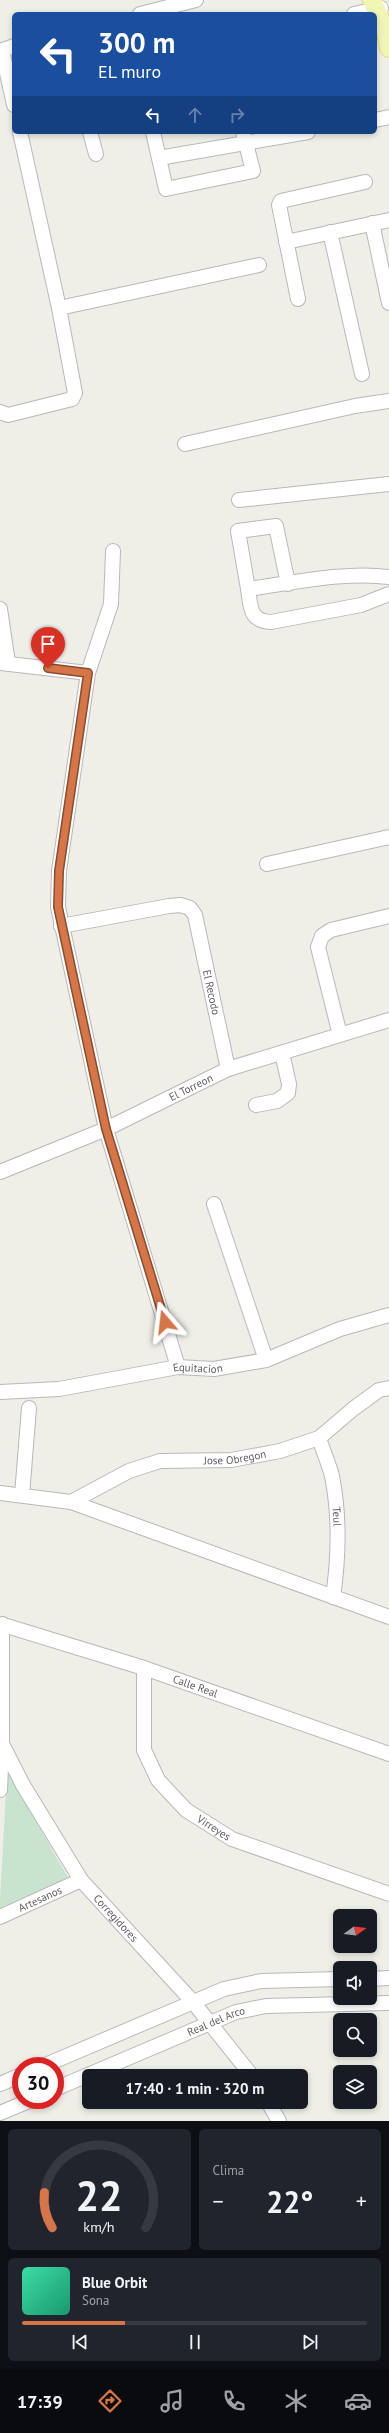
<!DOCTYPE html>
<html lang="es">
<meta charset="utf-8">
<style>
:root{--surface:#171b24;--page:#20242c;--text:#f1f3f6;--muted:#9ea1a6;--line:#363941;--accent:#d57548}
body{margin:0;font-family:"PT Sans",sans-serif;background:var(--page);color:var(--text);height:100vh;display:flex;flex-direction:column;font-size:15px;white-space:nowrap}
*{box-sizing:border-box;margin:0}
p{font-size:13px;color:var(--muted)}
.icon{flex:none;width:22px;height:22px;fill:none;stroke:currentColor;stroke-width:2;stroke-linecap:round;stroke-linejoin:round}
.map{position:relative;height:2121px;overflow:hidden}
.sheet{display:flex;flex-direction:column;gap:8px;padding:8px;background:#0d0f14;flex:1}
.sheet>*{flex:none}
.hud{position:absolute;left:12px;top:12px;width:365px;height:122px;border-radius:6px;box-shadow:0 2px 6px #0003;background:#1a4fa0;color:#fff;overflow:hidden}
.needle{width:26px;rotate:75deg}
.controls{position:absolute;left:333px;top:1909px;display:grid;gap:8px}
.controls a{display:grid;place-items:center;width:44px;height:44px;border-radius:6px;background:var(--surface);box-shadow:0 2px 6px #0003;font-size:20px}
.speed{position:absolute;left:12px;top:2057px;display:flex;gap:8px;font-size:20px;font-weight:700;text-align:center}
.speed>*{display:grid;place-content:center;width:52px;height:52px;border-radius:50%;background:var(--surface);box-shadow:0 2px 6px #0003;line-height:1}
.speed .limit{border:6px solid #d22;background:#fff;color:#111}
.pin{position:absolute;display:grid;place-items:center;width:34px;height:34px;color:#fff;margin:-41px -17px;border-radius:50% 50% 50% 0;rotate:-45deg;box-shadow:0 0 4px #0007}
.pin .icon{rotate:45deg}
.me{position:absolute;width:44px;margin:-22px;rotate:343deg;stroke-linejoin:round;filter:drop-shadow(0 0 3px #0008)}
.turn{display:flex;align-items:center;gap:14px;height:84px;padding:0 20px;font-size:18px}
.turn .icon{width:52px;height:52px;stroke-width:2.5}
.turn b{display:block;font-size:28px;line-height:34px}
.lanes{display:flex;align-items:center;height:38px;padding:0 20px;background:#0003;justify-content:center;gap:20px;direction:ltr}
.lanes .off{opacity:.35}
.big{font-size:30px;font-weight:600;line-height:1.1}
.sheet .widget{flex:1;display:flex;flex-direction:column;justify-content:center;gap:6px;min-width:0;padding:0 14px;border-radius:6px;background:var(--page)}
.sheet .dial{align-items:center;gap:0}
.dial svg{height:104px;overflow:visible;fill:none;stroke:var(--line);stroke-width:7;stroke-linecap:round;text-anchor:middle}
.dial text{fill:var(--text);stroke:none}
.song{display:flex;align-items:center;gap:12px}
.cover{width:48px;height:48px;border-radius:6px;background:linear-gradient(135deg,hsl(160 70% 55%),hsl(160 70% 35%))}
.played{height:4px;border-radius:2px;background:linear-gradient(90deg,var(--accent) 30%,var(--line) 30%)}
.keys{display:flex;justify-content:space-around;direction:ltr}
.heat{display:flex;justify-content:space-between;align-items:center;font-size:22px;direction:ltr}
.sheet .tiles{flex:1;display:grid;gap:8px;grid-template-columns:1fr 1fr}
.widget:last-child{grid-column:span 2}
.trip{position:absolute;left:82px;top:2069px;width:226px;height:40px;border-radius:6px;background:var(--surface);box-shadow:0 2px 6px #0003;font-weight:600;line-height:40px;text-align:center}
.tab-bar{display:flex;height:64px;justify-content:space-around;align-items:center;background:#090b0e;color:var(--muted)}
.tab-bar .icon{width:28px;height:28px}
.tab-bar .current{color:var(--accent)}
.tab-bar b{font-size:18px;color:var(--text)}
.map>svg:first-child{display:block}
.green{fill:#c8e3ce}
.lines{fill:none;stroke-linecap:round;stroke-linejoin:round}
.minor-casing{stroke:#b8b8bc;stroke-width:16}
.major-casing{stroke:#e1dd6f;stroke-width:20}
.minor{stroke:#fff;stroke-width:14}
.major{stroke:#f1f6b6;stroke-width:18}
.route-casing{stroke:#8a4c2f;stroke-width:10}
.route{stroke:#d57548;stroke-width:7}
.labels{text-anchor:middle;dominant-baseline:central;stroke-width:3;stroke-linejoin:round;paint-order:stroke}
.street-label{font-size:11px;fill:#5f6166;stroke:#fff}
</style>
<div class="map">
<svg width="389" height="2121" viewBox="0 0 389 2121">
<rect width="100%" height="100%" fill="#efefe8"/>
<path class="green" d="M7,1771l63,110 -70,30v-10z"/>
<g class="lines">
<defs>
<g id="minor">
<path d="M140,14l56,-14"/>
<path d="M354,14l27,-6"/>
<path d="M2,50l12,55"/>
<path d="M0,51l14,-5"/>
<path d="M375,120l14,-3"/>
<path d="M90,132l6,22"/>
<path d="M153,132l13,57 87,-18 -10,-39"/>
<path d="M159,158l149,-26"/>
<path d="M372,223l17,80"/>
<path d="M330,232l32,142"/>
<path d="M286,242l103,-22"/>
<path d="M298,299l-19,-94 2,-4 84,-19"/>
<path d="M59,308l200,-43"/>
<path d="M0,412l8,3 64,-16 3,-6 -16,-85 -39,-176"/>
<path d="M185,444l170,-38 34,-5"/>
<path d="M239,500l150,-16"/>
<path d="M288,584l-12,-58 -38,5 10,58c43,-6 99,-18 141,-12"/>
<path d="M248,589c3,18 1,32 23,33l90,-17 28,-11"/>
<path d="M0,609l8,54"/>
<path d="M0,663l88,10 -29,198 -1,36 48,222 72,238"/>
<path d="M88,673l23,-69 2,-53"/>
<path d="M267,864l122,-27"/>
<path id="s1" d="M61,926l108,-20 11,-1 10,3 5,7 33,154"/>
<path d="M340,1035l-22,-88 4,-11 9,-6 58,-14"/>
<path d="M256,1105l21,-4 11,-8 1,-9 -7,-31"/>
<path id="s2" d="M0,1172l106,-43 122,-60 161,-49"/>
<path d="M214,1204l52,156"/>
<path id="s3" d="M0,1392l59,-3 119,-22 36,2 52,-9 74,-31 49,-14"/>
<path id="s4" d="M319,1438c4,13 10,26 13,38 8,41 7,80 1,121"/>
<path id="s5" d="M0,1493l71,9 58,-31 31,-10 71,-1 49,-9 39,-13 34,-29 26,-19 10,-2"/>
<path d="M22,1495l7,-87"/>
<path d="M71,1502l318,115"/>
<path id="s6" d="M0,1624l144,44 245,86"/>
<path id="s7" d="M2,1624v120l21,41 58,95 112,122 59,74"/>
<path id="s8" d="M144,1668v82l14,30 28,30 46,29 157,55"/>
<path d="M0,1790l2,-45"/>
<path id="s9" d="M0,1917l81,-37"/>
<path d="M370,1979l19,-1"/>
<path d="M43,2066l181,-77 37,-8 79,-2"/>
<path d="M0,2084l21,-9"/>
<path id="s10" d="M55,2089l181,-77 30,-6 123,-3"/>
<path d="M268,2102l11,19"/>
<path d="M0,2113l31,-13"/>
</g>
<path id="major" d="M372,0l14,32 3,16"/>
</defs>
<use href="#minor" class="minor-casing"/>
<use href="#major" class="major-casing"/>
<use href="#minor" class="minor"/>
<use href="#major" class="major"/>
</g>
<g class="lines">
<defs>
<path id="route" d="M48,668l40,5 -29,198 -1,36 48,222 59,193"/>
</defs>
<use href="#route" class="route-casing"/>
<use href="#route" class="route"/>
</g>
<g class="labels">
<g class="street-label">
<text stroke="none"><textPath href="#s1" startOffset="219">El Recodo</textPath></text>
<text stroke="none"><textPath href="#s2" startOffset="209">El Torreon</textPath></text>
<text stroke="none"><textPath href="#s3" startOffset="200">Equitacion</textPath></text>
<text stroke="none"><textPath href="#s5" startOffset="245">Jose Obregon</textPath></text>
<text stroke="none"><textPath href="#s4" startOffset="81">Teul</textPath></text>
<text stroke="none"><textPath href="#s6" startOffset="205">Calle Real</textPath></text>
<text stroke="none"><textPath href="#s8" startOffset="189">Virreyes</textPath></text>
<text stroke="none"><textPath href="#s9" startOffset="44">Artesanos</textPath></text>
<text stroke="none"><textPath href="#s7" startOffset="329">Corregidores</textPath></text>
<text stroke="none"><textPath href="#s10" startOffset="175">Real del Arco</textPath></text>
</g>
</g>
</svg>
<div class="controls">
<a><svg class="needle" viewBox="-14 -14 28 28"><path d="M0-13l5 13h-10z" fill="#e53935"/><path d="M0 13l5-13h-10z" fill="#9ea1a6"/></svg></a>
<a><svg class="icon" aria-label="sound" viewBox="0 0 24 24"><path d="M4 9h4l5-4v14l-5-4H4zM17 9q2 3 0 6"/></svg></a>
<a><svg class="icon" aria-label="search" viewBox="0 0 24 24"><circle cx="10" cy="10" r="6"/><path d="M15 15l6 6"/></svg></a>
<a><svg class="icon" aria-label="layers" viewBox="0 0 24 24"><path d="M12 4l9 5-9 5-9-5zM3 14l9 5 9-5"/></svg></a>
</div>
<div class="speed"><div class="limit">30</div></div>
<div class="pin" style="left:48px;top:668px;background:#d93025"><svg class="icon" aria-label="arrive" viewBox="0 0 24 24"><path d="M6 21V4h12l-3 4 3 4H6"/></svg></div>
<svg class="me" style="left:165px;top:1322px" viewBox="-20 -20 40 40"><path d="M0-17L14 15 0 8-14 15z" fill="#d57548" stroke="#fff" stroke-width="4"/></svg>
<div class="trip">17:40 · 1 min · 320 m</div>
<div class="hud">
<div class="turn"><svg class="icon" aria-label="left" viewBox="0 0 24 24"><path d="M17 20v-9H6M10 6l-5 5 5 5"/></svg><div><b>300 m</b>EL muro</div></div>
<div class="lanes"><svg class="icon" aria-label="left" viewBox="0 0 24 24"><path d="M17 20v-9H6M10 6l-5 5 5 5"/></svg><svg class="icon off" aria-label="ahead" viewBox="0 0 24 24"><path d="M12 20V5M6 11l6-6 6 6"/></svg><svg class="icon off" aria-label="right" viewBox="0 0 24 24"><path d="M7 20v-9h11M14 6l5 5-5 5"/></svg></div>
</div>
</div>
<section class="sheet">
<div class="tiles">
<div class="widget dial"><svg viewBox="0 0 100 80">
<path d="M14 69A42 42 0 1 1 86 69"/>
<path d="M14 69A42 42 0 0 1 8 42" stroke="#d57548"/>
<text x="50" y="56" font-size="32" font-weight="700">22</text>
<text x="50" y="72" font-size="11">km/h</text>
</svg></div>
<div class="widget"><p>Clima</p>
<div class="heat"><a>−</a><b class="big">22°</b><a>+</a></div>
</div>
<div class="widget">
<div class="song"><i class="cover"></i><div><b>Blue Orbit</b><p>Sona</p></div></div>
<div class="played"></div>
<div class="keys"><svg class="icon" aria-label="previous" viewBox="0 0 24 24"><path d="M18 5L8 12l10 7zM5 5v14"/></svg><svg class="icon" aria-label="pause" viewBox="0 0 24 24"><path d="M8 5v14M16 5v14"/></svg><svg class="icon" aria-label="next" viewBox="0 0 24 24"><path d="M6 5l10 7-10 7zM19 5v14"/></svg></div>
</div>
</div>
</section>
<nav class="tab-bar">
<b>17:39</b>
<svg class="icon current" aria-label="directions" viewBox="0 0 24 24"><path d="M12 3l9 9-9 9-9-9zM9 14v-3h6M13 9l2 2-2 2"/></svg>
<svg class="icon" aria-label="music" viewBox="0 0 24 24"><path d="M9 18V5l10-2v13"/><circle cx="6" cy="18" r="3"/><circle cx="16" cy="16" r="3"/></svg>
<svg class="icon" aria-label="phone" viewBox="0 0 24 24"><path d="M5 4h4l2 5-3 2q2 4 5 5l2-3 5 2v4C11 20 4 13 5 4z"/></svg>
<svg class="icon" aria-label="climate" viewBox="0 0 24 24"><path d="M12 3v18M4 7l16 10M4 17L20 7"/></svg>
<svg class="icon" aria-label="car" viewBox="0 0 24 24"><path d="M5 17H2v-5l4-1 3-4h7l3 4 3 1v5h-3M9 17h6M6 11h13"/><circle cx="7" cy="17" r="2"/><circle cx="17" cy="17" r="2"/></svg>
</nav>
